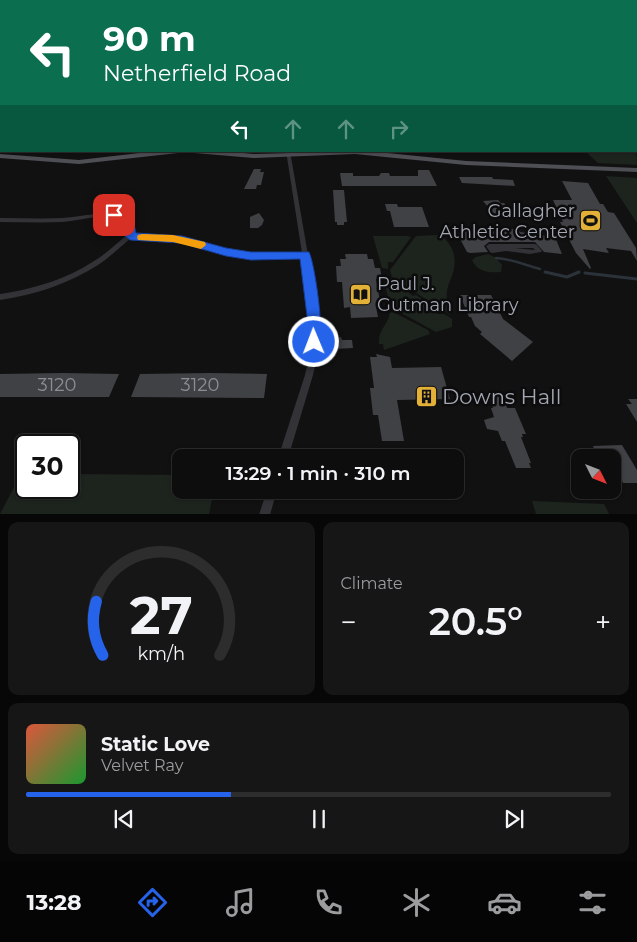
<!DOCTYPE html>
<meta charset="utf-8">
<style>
:root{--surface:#0d0d0e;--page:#161617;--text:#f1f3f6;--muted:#9a9c9e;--line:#2d2d2e;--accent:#2563eb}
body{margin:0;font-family:Montserrat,sans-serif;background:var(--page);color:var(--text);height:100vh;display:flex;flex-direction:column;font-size:19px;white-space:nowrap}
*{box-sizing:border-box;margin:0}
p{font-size:16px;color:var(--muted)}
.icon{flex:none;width:28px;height:28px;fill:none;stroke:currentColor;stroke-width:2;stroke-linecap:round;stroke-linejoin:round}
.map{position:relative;height:514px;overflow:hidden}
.details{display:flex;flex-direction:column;gap:8px;padding:8px;background:#070708;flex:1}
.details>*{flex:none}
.hud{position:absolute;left:0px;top:0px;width:638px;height:152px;box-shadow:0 1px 4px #0004,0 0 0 1px var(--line);background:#0b6e4f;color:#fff;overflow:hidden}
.needle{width:32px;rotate:132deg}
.buttons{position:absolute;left:571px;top:449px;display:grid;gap:10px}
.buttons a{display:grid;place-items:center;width:50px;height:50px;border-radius:10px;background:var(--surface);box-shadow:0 1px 4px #0004,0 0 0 1px var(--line);font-size:25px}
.speed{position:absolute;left:15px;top:434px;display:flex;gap:10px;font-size:25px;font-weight:700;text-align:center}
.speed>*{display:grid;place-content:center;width:65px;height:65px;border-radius:50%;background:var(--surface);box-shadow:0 1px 4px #0004,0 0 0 1px var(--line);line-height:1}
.speed .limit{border:2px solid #111;border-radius:8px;background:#fff;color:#111}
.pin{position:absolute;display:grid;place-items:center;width:42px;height:42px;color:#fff;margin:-21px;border-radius:10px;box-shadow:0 2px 8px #0006}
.me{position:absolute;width:55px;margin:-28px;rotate:359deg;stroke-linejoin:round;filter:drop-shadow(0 0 4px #0008)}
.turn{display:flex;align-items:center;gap:18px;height:105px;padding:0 20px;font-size:22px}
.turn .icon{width:65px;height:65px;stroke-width:2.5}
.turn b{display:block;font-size:35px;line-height:42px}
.lanes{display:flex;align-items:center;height:48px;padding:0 20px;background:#0003;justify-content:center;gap:25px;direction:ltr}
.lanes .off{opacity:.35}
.big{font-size:38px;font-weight:600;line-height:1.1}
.details .tile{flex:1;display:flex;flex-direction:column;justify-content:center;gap:8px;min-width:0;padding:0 18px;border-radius:10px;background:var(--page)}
.details .dial{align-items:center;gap:0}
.dial svg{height:130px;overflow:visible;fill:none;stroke:var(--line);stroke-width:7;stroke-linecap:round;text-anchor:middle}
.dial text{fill:var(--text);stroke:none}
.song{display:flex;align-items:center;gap:15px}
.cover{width:60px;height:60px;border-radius:8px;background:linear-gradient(135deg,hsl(10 70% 55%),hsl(130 70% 35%))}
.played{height:5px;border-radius:2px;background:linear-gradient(90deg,var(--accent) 35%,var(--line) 35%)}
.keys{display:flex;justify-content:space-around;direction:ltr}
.heat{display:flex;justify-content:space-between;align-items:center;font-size:28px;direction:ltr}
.details .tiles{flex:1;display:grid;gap:8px;grid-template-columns:1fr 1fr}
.tile:last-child{grid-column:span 2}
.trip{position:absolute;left:172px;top:449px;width:292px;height:50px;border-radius:10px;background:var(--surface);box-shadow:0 1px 4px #0004,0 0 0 1px var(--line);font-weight:600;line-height:50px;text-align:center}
.dock{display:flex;height:80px;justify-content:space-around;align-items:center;background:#050506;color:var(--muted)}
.dock .icon{width:35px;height:35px}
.dock .selected{color:var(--accent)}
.dock b{font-size:22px;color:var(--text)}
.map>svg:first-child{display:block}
.green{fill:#1d241e}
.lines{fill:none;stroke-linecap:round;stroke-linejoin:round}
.stream-far1{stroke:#2b3239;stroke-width:2.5}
.stream{stroke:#2b3239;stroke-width:3}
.building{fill:#404145}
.street{fill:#323237;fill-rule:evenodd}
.secondary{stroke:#404146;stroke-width:9}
.primary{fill:#4e4f55;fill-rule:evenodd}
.route{fill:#2563eb;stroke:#184099}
.slow{fill:#f59e0b}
.labels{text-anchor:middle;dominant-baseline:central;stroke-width:5;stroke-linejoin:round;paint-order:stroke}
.poi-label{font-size:18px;fill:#a3a7b2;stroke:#0c0c0d;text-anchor:end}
.near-number-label{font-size:18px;fill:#8a8e97}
.near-poi-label{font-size:21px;fill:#a3a7b2;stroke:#0c0c0d;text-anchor:start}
</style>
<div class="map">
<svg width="637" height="515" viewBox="0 0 637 515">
<rect width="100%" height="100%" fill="#111112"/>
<path class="green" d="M636,139l1,26 -39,-2 -13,-12h51z
M606,176l31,2v45z
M439,235c11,5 18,20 15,33 -1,8 -6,15 -7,23 -1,8 1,16 3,24l-58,-38 -2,-7 26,-34z
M373,236h34l4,1 -18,25h-5v7l-6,-1z
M488,254l8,4 6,7 -1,7c-12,1 -24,0 -29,-12l4,-3z
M391,278l19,13 -1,2 4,3 3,-1 20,14 -1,2 3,3h6l8,5v8l-16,5 -42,-23 -5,-7 -5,-23z
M393,312l35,18 2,4 -46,16 -1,-6h-4c-1,-15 8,-17 11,-31z
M21,474h5v14h43v-14l112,1v15h33l-5,24h-209z
M532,501l72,3 5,10h-73z"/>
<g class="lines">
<path class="stream-far1" d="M496,258c16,1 29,7 44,11"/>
<path class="stream" d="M545,272l22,5 12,-5
M585,273l52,6"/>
</g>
<path class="building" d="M254,169h7l-1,3h4l-3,13h-4l-1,4h-12z
M418,170h11l8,16h-95l-2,-13h13v3h26l2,-3h8l1,3h28z
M459,177h33l1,2 20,1 2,6 -53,-3z
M562,181l26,2 12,21h3l5,8 6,1 22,35 1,13 -6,-10 -25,-3 3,5 -26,-4 8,19 -1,1 -14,-16 -16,-31h3l-10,-22h19z
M333,190h11l3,32h-3v3h-7v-3h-2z
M498,200l3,3h3l10,11 -18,2 -13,-15z
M385,204h12l1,3h24l7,20h-35l-4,-16h-3z
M259,213l5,7 -2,5 -4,3h-8v-11z
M518,229l2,3 35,5 7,17 -18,-2 -9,-10h-46l-5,4 4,6 -18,1 -3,-1 -8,-15h3l-3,-6z
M345,254h22l1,5h5l2,9h5l2,11h-6l5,28h-5l2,10 -27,1 -1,-11 -6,1 -2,-26h-5l-1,-16h5l-1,-7h6z
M460,295h31l12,24 30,23 -21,19 -32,-27 2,-2 -7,-6 -4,-9h-2z
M341,337l1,3h10l1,8 -19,1v-11z
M376,354l14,3 2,11 49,-1 9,32 -53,1 7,41h-22l-4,-26h-5l-3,-27h4l-4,-31h7z
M63,373l56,1 -10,23h-109v-23z
M210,373l57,1 -3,24 -133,-1 9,-23z
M502,394l5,14h8l11,26h-4l1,3h-2l10,26h-2l2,5h-15l-11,-27h-3l-4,-10 -11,-2 -3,-9 10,-3 -3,-9h2l-5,-13z
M628,399h9v23l-11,-18h6z
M622,445l15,25v13h-14l-2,-4 -9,-2v-19h-15l-4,-12z"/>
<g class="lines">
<path class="street" d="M0,114h1v2h-1z
M0,132h1v3h-1z
M286,151h4l18,104 11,78 -2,25 -4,17 -25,83h-10l27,-83 4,-17 2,-25 -9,-76 -51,1 -25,-4 -44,-12 -51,-4c-11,9 -21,19 -33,27 -30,19 -63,30 -98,35v-6c33,-5 65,-14 94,-33 12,-7 22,-17 33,-26 0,-8 -1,-15 -11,-18 -12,-3 -39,4 -54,5 -20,1 -41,0 -62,0v-4c21,0 42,1 63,0 15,-1 46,-8 59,-3 8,4 11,11 11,19l49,4 44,12 25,4 51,-1z
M489,244h46l2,1 5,6 -1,1 -11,2 -24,-3 -14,2 -2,-1 -4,-6zM515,248h18l2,2z
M267,490h10l-7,25h-11z"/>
<path class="secondary" d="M0,81l1,-1"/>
<path class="primary" d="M636,132h1v4h-1z
M157,151h24l-3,2 -99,11 -79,-6v-4l79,6z
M191,151h31l32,3 114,-3 98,10 171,7v4l-171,-7 -111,-11 -101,4 -60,-5z"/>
</g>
<linearGradient id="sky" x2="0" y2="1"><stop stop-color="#09090a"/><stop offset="0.52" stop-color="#323844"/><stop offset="1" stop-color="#323844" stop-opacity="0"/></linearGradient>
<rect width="637" height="150" fill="url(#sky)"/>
<path class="route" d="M114,212l16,7 5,9 1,5 46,3 44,12 25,4h58c6,12 16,84 10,95l-5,2 -5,-2 -2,-5v-26l-7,-57 -49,1 -25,-4 -45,-13 -51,-3 -5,-4 -2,-13 -14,-8z"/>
<path class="slow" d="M142,234l31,1 32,7 1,3 -5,4 -28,-7 -35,-2 -1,-3 1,-2z"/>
<defs>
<symbol id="stadium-square" viewBox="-11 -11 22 22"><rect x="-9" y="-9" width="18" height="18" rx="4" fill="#e3b137" stroke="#0c0c0d"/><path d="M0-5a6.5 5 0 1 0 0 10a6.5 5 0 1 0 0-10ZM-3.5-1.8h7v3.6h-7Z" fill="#111"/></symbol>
<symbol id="library-square" viewBox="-11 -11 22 22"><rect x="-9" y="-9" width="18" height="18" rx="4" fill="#e3b137" stroke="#0c0c0d"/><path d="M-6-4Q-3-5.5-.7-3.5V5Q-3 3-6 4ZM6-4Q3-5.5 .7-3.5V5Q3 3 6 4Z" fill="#111"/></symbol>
<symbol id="building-square" viewBox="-11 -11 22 22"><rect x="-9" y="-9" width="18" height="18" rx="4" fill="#e3b137" stroke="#0c0c0d"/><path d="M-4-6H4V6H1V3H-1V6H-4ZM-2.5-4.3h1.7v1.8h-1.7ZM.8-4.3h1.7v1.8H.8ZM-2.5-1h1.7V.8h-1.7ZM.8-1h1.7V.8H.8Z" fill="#111"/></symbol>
</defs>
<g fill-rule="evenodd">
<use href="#stadium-square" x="578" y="208" width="25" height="25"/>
<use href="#library-square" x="348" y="282" width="25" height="25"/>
<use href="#building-square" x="414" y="384" width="25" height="25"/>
</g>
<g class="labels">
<g class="poi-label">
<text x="575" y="211">Gallagher<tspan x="575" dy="21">Athletic Center</tspan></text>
<text x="377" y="284" text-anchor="start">Paul J.<tspan x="377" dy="21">Gutman Library</tspan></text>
</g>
<g class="near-number-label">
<text x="57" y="385">3120</text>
<text x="200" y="385">3120</text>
</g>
<g class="near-poi-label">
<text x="442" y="396">Downs Hall</text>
</g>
</g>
</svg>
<div class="buttons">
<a><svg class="needle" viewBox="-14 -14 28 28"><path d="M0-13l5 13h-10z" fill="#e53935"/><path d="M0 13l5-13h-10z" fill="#9a9c9e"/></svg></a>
</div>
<div class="speed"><div class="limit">30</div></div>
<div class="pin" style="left:114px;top:215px;background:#d93025"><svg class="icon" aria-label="arrive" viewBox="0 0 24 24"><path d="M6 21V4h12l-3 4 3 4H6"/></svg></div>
<svg class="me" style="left:314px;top:342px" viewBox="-20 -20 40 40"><circle r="17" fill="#2563eb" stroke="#fff" stroke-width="3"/><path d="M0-11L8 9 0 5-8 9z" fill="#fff"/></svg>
<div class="trip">13:29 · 1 min · 310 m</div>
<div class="hud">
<div class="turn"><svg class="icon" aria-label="left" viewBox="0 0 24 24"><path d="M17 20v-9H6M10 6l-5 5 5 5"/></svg><div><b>90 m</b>Netherfield Road</div></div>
<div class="lanes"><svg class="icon" aria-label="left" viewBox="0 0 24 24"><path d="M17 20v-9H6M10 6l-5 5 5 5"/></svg><svg class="icon off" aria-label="ahead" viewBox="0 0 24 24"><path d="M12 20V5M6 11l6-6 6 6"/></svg><svg class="icon off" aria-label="ahead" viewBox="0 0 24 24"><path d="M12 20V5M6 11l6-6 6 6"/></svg><svg class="icon off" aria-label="right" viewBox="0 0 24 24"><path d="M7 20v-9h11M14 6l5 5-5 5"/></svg></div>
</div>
</div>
<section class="details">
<div class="tiles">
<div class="tile dial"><svg viewBox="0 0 100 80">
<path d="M14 69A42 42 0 1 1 86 69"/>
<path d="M14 69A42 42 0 0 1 10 36" stroke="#2563eb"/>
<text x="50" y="56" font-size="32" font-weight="700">27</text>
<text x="50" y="72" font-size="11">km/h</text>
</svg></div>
<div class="tile"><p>Climate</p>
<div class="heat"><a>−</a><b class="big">20.5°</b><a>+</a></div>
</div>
<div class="tile">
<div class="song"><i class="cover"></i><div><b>Static Love</b><p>Velvet Ray</p></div></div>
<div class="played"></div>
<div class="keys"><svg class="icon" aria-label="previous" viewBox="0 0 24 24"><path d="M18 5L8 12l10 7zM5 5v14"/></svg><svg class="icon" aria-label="pause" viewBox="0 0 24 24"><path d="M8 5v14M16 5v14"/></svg><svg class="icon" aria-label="next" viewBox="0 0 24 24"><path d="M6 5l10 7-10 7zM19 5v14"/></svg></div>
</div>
</div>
</section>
<nav class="dock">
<b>13:28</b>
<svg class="icon selected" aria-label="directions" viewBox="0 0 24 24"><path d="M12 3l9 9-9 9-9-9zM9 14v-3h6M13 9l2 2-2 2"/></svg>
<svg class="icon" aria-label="music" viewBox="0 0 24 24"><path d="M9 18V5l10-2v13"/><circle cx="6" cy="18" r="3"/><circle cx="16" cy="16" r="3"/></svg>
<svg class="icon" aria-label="phone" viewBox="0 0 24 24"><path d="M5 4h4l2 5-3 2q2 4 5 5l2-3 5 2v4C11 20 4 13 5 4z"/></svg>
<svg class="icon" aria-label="climate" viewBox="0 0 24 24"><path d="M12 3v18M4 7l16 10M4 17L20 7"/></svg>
<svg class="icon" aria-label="car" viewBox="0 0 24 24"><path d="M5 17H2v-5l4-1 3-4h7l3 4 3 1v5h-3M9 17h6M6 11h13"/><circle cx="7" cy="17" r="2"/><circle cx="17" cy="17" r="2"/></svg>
<svg class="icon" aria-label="filters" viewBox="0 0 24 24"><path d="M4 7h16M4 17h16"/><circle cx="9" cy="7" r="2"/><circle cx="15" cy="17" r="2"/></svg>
</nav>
